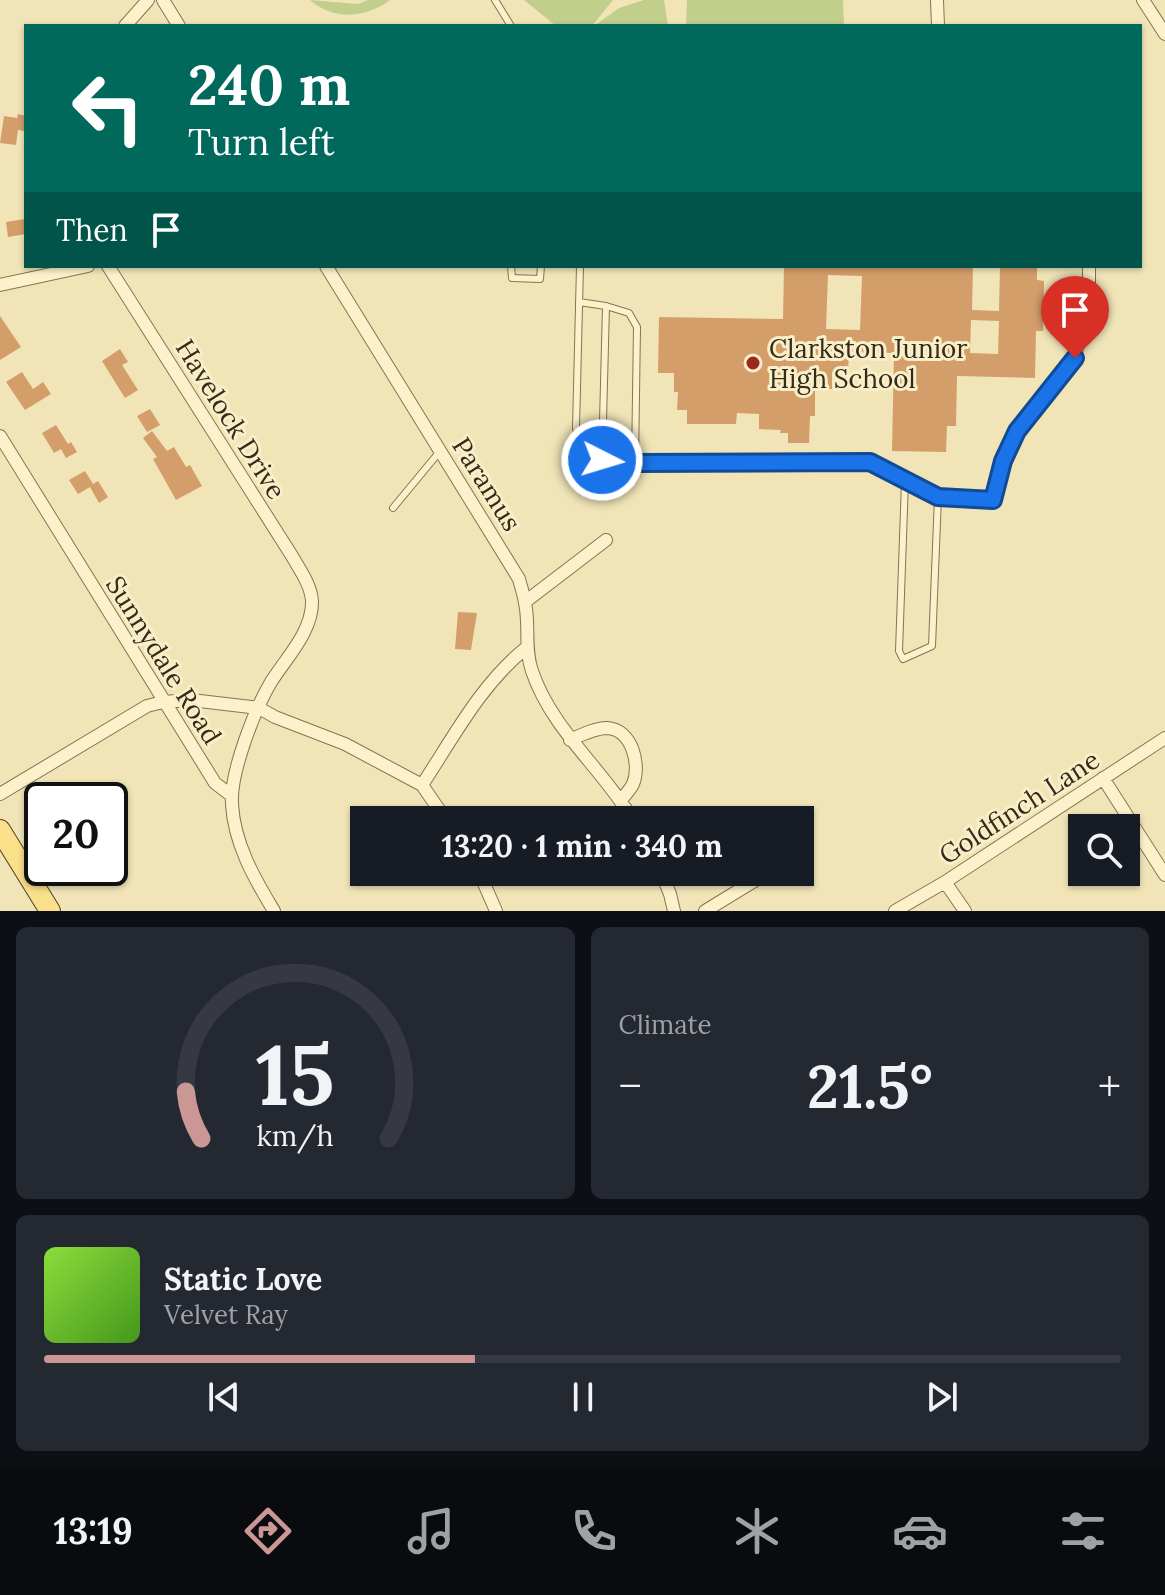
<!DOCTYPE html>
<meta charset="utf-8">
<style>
:root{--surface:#171b24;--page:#242831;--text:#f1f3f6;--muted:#9ea1a6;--line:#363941;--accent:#ca9794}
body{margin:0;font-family:Lora,serif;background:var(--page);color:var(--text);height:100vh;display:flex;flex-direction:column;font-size:30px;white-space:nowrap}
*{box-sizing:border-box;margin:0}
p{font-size:26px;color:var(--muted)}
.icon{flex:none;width:44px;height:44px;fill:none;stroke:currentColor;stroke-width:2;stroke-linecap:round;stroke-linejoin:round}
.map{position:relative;height:911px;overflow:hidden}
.drawer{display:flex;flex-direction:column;gap:16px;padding:16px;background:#0d0f14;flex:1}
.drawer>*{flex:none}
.guide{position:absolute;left:24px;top:24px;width:1118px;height:244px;border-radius:0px;box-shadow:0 2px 6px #0004;background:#00695c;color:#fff;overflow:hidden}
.fabs{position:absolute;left:1068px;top:814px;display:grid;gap:16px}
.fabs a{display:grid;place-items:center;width:72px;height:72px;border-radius:0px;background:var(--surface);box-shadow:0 2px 6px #0004;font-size:40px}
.speed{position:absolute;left:24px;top:782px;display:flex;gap:16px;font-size:40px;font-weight:700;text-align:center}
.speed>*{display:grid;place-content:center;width:104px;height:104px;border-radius:50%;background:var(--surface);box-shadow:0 2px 6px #0004;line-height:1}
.speed .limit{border:4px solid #111;border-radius:12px;background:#fff;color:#111}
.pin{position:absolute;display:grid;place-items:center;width:68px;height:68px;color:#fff;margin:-82px -34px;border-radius:50% 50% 50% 0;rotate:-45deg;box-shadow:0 0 8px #0007}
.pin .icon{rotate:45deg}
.me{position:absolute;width:88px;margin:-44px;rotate:95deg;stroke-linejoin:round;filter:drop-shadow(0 0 6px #0008)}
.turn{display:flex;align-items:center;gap:28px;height:168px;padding:0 32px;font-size:36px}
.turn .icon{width:104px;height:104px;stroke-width:2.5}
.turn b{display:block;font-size:56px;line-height:68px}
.then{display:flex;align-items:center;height:76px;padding:0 32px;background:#0003;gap:16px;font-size:30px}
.big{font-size:60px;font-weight:700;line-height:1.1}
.drawer .widget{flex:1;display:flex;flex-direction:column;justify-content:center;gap:12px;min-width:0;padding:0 28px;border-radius:12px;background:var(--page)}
.drawer .dial{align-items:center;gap:0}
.dial svg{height:208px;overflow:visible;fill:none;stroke:var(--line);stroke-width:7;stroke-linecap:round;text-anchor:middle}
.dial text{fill:var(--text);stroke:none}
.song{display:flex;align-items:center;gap:24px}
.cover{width:96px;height:96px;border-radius:12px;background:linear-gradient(135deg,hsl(90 70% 55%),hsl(100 70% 35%))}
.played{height:8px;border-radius:4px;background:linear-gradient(90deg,var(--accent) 40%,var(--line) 40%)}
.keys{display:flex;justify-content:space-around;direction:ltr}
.heat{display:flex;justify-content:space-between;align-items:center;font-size:44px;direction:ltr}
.drawer .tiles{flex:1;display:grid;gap:16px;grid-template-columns:1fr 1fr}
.widget:last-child{grid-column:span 2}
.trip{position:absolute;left:350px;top:806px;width:464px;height:80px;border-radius:0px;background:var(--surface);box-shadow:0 2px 6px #0004;font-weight:700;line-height:80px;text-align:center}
.tab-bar{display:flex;height:128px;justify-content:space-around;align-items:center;background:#090b0e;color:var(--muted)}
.tab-bar .icon{width:56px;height:56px}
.tab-bar .selected{color:var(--accent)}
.tab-bar b{font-size:36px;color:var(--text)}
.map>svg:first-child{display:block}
.green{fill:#c2cf8c}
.building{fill:#d39e6a;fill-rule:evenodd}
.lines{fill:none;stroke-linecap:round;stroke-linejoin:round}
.lane-casing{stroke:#887352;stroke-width:8}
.street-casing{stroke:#887352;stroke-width:14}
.primary-casing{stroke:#544027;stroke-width:22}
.lane{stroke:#fcf1cb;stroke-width:6}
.street{stroke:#fcf1cb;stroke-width:12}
.primary{stroke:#fae08a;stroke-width:20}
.route-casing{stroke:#114b97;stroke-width:20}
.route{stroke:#1a73e8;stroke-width:14}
.poi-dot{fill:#9b271d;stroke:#f8eec8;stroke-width:3}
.labels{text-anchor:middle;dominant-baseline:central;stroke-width:6;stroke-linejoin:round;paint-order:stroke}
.poi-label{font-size:26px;fill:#352919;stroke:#f8eec8;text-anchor:start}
.street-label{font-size:26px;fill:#352919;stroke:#f8eec8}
</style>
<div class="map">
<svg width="1165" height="911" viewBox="0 0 1165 911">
<rect width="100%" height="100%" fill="#f1e5b8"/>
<path class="green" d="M310,0l48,4 10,-4h22c-24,18 -57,21 -80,0z
M524,0h89l-21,26h-36z
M644,0h20l4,26h-74l25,-18z
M687,0h156l1,26h-158z"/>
<path class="building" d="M18,114l8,2 -2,15 -6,-1 -2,15 -16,-2 4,-27 13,2z
M25,219l1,15 -18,3 -2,-15z
M784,266h189l-1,44 27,1 1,-45h37v14l7,1 -1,50h-7l-1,47 -78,-2 -1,50h-9l-1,26 -54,-1 2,-98 -45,-1 -1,21h-16v16h-17v27h-5l-1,27h-21v-10h-8l1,-3 -22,-1v-15l-22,-1 -1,11h-49v-14h-10l1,-18h-4v-19h-16l1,-56 124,2zM828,275l34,1 -2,54 -34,-1zM971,320l28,1 -1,33 -28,-1z
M0,316l21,31 -21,13z
M120,349l8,13 -6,3 16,25 -13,8 -23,-37z
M22,372l11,17 10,-7 8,12 -26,16 -19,-28z
M150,409l10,16 -13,7 -10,-16z
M56,425l12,19 3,-2 6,10 -11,6 -5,-9 -7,4 -12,-20z
M152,431l15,20 7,-4 12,20 4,-2 12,21 -26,14 -23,-41 4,-2 -14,-19z
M85,471l8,13 5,-3 10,16 -9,6 -9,-16 -12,7 -9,-14z
M458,612l19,1 -6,37 -16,-1z"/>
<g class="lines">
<defs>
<path id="lane" d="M495,0l16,26
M511,266l1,12 28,1 1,-13
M580,266l-4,162c8,35 28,32 59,35l235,-1 68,35 55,3
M579,302l27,4 23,7 8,14 -2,136
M602,460l4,-154
M905,481l-6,170 4,8 29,-13 6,-149
M393,508l48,-58"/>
<path id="street" d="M163,0l16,26
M937,0l1,26
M1143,0l22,34
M125,26l23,-26
M108,266l184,290c8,14 19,29 20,45 1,30 -26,57 -41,81 -16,27 -41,90 -39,122 2,39 22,74 42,107
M326,266l193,313c2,8 5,16 6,24 5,23 -1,45 7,68 20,59 70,97 101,149
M0,285l88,-19
M0,436l215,347 17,13
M993,500l10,-39 14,-30 58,-73 14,-70v-22
M525,602l81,-62
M570,740c11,-5 25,-12 37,-12 25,1 34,37 26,56 -3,6 -8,11 -12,16
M1103,778l62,97
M422,785c31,-47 59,-101 104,-137
M0,794l147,-88 16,-4 28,-2 68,8 16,9 70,27 77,41 24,35
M800,853l2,-1
M479,872l17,39
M661,872l9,22 4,17
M945,882l20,29
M705,911l64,-39
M895,911l50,-29 220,-144"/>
<path id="primary" d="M0,830l50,81"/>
</defs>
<use href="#lane" class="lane-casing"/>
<use href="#street" class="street-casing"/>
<use href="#primary" class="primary-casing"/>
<use href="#lane" class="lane"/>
<use href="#street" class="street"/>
<use href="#primary" class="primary"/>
</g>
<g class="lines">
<defs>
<path id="route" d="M602,460l33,3 235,-1 68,35 55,3 10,-39 14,-30 58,-73"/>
</defs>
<use href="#route" class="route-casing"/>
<use href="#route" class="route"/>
</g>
<circle class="poi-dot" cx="753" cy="363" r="8"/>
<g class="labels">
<g class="poi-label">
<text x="769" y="348">Clarkston Junior<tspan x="769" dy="30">High School</tspan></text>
</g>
<g class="street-label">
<text transform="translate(231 419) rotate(58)">Havelock Drive</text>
<text transform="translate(487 484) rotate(58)">Paramus</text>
<text transform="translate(164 660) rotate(58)">Sunnydale Road</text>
<text transform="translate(1019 807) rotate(-33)">Goldfinch Lane</text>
</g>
</g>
</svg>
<div class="fabs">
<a><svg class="icon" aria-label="search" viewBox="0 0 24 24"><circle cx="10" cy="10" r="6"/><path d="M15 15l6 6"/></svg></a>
</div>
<div class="speed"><div class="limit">20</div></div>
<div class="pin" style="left:1075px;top:358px;background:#d93025"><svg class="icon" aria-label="arrive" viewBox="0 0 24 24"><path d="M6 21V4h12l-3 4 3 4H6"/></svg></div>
<svg class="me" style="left:602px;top:460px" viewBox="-20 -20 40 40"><circle r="17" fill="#1a73e8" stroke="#fff" stroke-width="3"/><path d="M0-11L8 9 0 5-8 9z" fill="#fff"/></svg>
<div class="trip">13:20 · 1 min · 340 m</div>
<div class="guide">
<div class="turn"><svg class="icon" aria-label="left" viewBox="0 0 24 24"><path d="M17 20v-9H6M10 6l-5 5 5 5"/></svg><div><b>240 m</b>Turn left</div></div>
<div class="then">Then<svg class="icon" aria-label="arrive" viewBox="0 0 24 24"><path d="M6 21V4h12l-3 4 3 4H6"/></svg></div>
</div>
</div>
<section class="drawer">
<div class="tiles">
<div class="widget dial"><svg viewBox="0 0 100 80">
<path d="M14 69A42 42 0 1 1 86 69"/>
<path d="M14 69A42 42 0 0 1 8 51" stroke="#ca9794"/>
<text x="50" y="56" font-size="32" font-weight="700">15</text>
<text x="50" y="72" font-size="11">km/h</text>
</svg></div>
<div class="widget"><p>Climate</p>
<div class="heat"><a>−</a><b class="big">21.5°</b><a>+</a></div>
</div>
<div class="widget">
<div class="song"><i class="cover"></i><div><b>Static Love</b><p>Velvet Ray</p></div></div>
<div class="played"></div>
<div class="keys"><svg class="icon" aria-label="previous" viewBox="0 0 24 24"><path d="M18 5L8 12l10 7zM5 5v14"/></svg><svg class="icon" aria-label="pause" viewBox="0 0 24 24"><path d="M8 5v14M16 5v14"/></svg><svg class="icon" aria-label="next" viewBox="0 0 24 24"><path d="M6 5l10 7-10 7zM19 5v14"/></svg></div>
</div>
</div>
</section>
<nav class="tab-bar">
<b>13:19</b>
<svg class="icon selected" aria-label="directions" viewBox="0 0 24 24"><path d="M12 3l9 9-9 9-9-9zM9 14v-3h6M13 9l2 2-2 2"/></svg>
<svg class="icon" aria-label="music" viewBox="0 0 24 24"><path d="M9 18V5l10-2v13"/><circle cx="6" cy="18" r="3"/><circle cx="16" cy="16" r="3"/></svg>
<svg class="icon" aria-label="phone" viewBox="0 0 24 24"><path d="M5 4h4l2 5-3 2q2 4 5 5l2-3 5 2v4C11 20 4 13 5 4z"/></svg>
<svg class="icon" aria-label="climate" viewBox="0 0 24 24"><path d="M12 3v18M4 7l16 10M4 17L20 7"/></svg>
<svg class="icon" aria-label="car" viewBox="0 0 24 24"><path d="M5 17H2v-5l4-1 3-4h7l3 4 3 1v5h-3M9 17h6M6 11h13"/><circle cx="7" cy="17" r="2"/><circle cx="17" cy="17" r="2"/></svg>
<svg class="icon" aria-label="filters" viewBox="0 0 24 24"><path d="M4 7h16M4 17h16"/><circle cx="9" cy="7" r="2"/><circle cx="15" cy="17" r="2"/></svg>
</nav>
